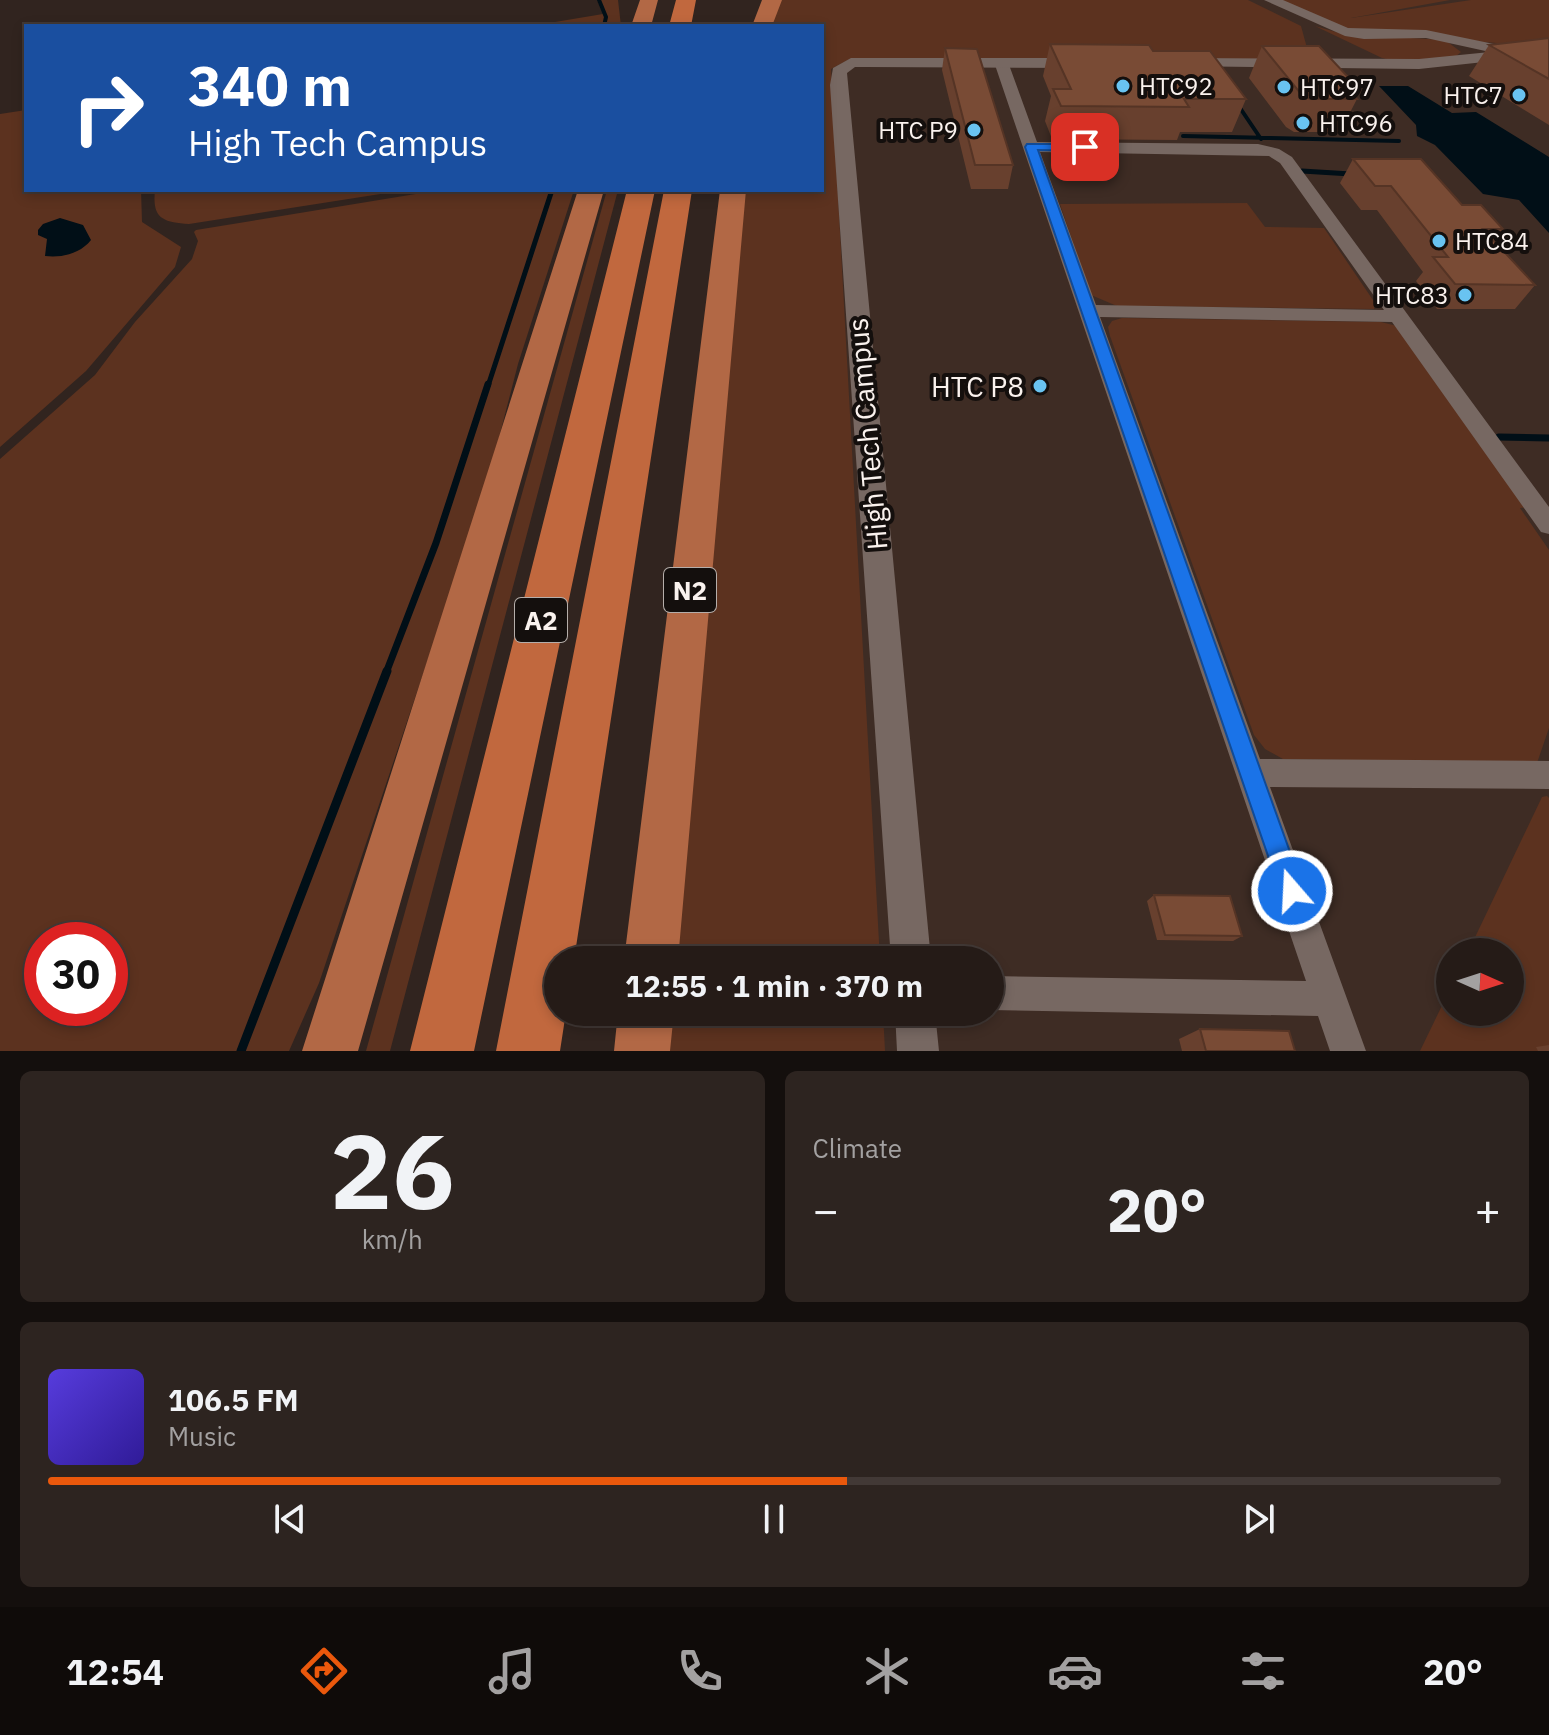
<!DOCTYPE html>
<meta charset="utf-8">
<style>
:root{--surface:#251b17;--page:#2d2420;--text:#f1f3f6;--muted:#a3a1a1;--line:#423936;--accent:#ea580c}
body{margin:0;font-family:"IBM Plex Sans",sans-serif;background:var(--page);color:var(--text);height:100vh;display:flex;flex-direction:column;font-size:30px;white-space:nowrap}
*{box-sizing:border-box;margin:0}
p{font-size:26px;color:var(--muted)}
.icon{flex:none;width:44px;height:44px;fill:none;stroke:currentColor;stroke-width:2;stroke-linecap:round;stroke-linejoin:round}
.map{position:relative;height:1051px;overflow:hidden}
.details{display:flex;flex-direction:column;gap:20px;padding:20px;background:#140f0d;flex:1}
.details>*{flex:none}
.hud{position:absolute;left:24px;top:24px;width:800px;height:168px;border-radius:0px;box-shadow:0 4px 12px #0003,0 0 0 2px var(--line);background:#1a4fa0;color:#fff;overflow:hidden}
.needle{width:52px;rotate:93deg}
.buttons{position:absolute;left:1436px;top:938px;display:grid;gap:16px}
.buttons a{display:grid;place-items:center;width:88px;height:88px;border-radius:50%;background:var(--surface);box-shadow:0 4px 12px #0003,0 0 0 2px var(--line);font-size:40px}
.speed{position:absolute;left:24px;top:922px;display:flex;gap:16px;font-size:40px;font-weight:700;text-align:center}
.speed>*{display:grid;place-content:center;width:104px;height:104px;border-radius:50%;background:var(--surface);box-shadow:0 4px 12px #0003,0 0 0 2px var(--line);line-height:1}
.speed .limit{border:12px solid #d22;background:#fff;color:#111}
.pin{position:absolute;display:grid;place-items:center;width:68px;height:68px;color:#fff;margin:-34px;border-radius:16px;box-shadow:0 4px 12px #0006}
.me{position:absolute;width:88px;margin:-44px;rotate:341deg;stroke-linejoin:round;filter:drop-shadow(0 0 6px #0008)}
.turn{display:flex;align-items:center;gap:28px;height:168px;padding:0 32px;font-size:36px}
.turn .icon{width:104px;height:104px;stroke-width:2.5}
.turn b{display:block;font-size:56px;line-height:68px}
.big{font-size:60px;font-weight:700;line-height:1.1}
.details .widget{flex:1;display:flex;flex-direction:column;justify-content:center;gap:12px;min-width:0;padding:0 28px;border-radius:12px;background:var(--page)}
.details .dial{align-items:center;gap:0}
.dial b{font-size:104px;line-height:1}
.song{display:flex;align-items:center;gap:24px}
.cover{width:96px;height:96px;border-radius:12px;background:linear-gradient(135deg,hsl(250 70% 55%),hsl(250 70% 35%))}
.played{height:8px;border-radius:4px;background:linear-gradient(90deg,var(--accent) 55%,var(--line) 55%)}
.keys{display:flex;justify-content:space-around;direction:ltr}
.heat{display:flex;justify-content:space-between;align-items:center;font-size:44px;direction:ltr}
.details .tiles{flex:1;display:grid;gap:20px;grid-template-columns:1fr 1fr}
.widget:last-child{grid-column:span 2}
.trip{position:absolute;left:544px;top:946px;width:460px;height:80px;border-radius:40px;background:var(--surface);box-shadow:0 4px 12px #0003,0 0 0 2px var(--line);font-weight:700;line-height:80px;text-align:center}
.dock{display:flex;height:128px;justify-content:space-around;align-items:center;background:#0f0b09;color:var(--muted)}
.dock .icon{width:56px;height:56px}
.dock .current{color:var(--accent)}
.dock b{font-size:36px;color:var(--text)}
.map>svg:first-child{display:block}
.built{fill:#3e2c24;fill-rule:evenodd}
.green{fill:#5c321f;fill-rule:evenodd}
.water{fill:#010f17}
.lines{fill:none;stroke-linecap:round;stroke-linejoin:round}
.stream-far3{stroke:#010f17;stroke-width:4}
.stream-far2{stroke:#010f17;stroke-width:5}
.stream-far1{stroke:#010f17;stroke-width:7}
.stream{stroke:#010f17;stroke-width:9}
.minor{fill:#776862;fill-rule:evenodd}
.tertiary{fill:#776862;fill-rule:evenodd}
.trunk{fill:#b26845;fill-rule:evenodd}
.motorway{fill:#c1683e;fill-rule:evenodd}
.wall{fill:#68402e}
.building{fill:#794b35;stroke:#553425;stroke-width:2}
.route{fill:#1a73e8;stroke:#114b97;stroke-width:2}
.poi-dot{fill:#69c3f1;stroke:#140f0d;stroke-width:3}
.labels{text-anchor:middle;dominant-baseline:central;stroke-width:8;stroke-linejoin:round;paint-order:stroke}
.far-poi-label{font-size:24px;fill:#faf2ee;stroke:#140f0d;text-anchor:start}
.shield{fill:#140f0d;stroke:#b5aeaa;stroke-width:2}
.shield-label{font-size:26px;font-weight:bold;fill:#faf2ee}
.poi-label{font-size:28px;fill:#faf2ee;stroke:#140f0d;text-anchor:end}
.street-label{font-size:28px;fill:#faf2ee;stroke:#140f0d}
</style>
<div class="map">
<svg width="1549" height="1051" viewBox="0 0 1549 1051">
<rect width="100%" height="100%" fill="#31241f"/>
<path class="built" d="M827,0h722v1051h-771l1,-39h211v-52h-210l42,-770v-164zM1450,952h60v60h-60z"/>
<path class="green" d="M597,0h21l3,26h-90l72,-12z
M775,0h473l53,26 6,22 14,14 -473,-2 -17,9 49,891h-209l72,-770h79v-164h-57z
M1275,0h175l-99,18 120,-18h78v47l-194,-15z
M1315,26l28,8 102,6 16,12 -6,5 -60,4 -13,-3z
M26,110v80h115l1,32 39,25 -6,20 -89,104 -86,76v-333z
M155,190h251l-217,34c-27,-2 -37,-6 -34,-34z
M440,190h134l-56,174 -31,120 -168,499 -30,68h-289v-592l95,-84 40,-53 57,-63 6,-18 -4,-9 2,-2zM42,940h68v68h-68z
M607,190h11l-228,861h-24z
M1247,203l18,24 59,1 51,75 -1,6 -257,-3 -26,-11 -31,-91z
M1122,318l259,4 16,4 131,181 -8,1 29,42v178l-12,35 -254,-4 -18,-10 -11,-14 -144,-399 -2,-9 4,-6z
M1547,796l2,2v253h-129l30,-62v23h60v-60h-42l74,-155z
M667,1012h216l2,39h-222z"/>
<path class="water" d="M1379,86h29l44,27 24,-1 73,45v76l-30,-33 -36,-6 -48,-49 -18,-9 -1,-11z
M60,218l23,7 8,15c-11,14 -30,18 -46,16l2,-17 -9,-4v-5l5,-6z"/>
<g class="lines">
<path class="stream-far3" d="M599,0l7,17 -2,9
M1236,102l25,37
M1183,136l216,5"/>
<path class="stream-far2" d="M1302,171l49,3
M488,386l64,-196"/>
<path class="stream-far1" d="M1499,437l50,1
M386,673l50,-130 52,-159"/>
<path class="stream" d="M241,1051l146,-380"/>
<path class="minor" d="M996,59l12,3 29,80 221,2 21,5 13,8 257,350v27l-8,-2 -149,-210 -292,-5 160,442 289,2v28l-279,-2 96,264h-36l-12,-35 -328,-6v-34l316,5 -312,-919zM1040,152l229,4 11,7 104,147 -288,-5z"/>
<path class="tertiary" d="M1264,0h19l65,28 78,2 73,15 1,6 49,-6v10l-130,14 -242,-3v-6l6,-2 236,1 71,-7 -64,-14 -62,1 -19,-3z
M851,58h234l8,5 -8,5 -219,-1h-11l-8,6 84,887h-40l-61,-875 3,-17z
M895,1012h40l4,39h-42z"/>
<path class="trunk" d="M640,0h18l-7,26h-20z
M762,0h20l-10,26h-20z
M578,190h26l-246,861h-56z
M720,190h26l-68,770h-54z
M618,1012h56l-4,39h-56z"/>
<path class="motorway" d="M676,0h20l-5,26h-22z
M627,190h28l-181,861h-64z
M664,190h28l-118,770h-16v52h8l-6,39h-64z"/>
</g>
<path class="wall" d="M1549,38v87l-80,-49 20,-31z
M1050,44l103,7 93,48 -14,33h-52l-3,8 -125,-1 -7,-18 6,-25 -8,-20z
M1262,46l82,38 13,15 -17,33h-46l-8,-5 -37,-49z
M945,48l68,117 -5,24h-37l-29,-119z
M1353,159l109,46 41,24 -9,12 41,44 -20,24h-78l-21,-28 7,-9 -46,-62h-16l-21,-27z
M1154,895l88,41 -9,5 -76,-1 -10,-39z
M1200,1029l95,22h-113l-3,-12z
M1549,1045v6h-11l-2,-4z"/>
<path class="building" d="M1549,38v41l-60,-34z
M1050,44l99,1 4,6h57l36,48h-62l5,8 -128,-1 -8,-17h18z
M1262,46h57l29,31 -7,4 16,18h-47l-9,-5z
M945,48l32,1 36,116h-38z
M1353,159h68l41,46h19l22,24h-20l52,56 -80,-1 -22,-27h15l-57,-71h-16z
M1154,895l76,1 12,40 -77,-1z
M1200,1029l89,2 6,20h-89z"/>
<path class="route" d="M1027,144h58l6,3 -6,4 -47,-1 266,741 -3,8 -9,4 -8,-4 -4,-8 -255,-744z"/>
<g class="poi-dot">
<circle cx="1123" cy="86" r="8"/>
<circle cx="1284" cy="87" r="8"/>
<circle cx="1519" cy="95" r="8"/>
<circle cx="1303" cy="123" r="8"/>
<circle cx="974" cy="130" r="8"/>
<circle cx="1439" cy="241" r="8"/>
<circle cx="1465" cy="295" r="8"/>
<circle cx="1040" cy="386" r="8"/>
</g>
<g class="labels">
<g class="far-poi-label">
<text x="1139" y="86">HTC92</text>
<text x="1300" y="87">HTC97</text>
<text x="1503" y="95" text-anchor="end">HTC7</text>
<text x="1319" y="123">HTC96</text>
<text x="958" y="130" text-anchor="end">HTC P9</text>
<text x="1455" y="241">HTC84</text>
<text x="1449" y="295" text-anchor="end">HTC83</text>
</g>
<g class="shield">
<rect x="664" y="568" width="52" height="44" rx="6"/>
<rect x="515" y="598" width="52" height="44" rx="6"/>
</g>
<g class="shield-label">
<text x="690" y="590">N2</text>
<text x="541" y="620">A2</text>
</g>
<g class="poi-label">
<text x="1024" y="386">HTC P8</text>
</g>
<g class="street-label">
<text transform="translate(867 434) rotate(-95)">High Tech Campus</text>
</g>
</g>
</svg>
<div class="buttons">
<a><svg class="needle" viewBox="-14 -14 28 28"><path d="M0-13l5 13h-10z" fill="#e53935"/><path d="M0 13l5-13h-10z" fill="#a3a1a1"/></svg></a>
</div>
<div class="speed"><div class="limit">30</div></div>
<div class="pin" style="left:1085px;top:147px;background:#d93025"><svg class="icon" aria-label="arrive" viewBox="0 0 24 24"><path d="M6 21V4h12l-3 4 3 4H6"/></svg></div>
<svg class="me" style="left:1292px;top:891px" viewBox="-20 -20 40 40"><circle r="17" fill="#1a73e8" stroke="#fff" stroke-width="3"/><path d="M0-11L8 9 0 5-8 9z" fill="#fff"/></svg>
<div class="trip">12:55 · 1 min · 370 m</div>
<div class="hud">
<div class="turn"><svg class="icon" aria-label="right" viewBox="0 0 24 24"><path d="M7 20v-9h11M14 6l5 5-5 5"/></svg><div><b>340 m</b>High Tech Campus</div></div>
</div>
</div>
<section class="details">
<div class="tiles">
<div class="widget dial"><b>26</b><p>km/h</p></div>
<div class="widget"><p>Climate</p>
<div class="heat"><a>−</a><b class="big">20°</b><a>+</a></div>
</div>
<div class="widget">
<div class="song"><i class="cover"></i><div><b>106.5 FM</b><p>Music</p></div></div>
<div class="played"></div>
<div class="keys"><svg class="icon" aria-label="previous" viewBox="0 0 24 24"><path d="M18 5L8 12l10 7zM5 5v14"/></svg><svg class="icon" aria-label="pause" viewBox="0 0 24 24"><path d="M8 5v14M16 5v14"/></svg><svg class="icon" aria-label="next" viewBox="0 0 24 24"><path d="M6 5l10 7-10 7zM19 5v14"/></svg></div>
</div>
</div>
</section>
<nav class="dock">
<b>12:54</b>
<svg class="icon current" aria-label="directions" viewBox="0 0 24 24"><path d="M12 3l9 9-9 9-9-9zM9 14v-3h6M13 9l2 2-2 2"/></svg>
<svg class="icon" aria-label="music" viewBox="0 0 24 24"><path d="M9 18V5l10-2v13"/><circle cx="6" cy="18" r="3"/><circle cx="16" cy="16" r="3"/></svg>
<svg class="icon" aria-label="phone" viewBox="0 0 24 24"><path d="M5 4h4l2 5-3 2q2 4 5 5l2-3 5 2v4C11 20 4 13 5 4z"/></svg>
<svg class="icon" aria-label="climate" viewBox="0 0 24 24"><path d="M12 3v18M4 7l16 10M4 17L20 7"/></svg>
<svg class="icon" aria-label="car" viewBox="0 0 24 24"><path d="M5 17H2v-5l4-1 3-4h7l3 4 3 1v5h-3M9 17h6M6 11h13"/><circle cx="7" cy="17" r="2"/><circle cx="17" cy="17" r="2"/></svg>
<svg class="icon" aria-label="filters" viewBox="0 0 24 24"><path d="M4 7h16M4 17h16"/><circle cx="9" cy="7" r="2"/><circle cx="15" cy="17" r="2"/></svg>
<b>20°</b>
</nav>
